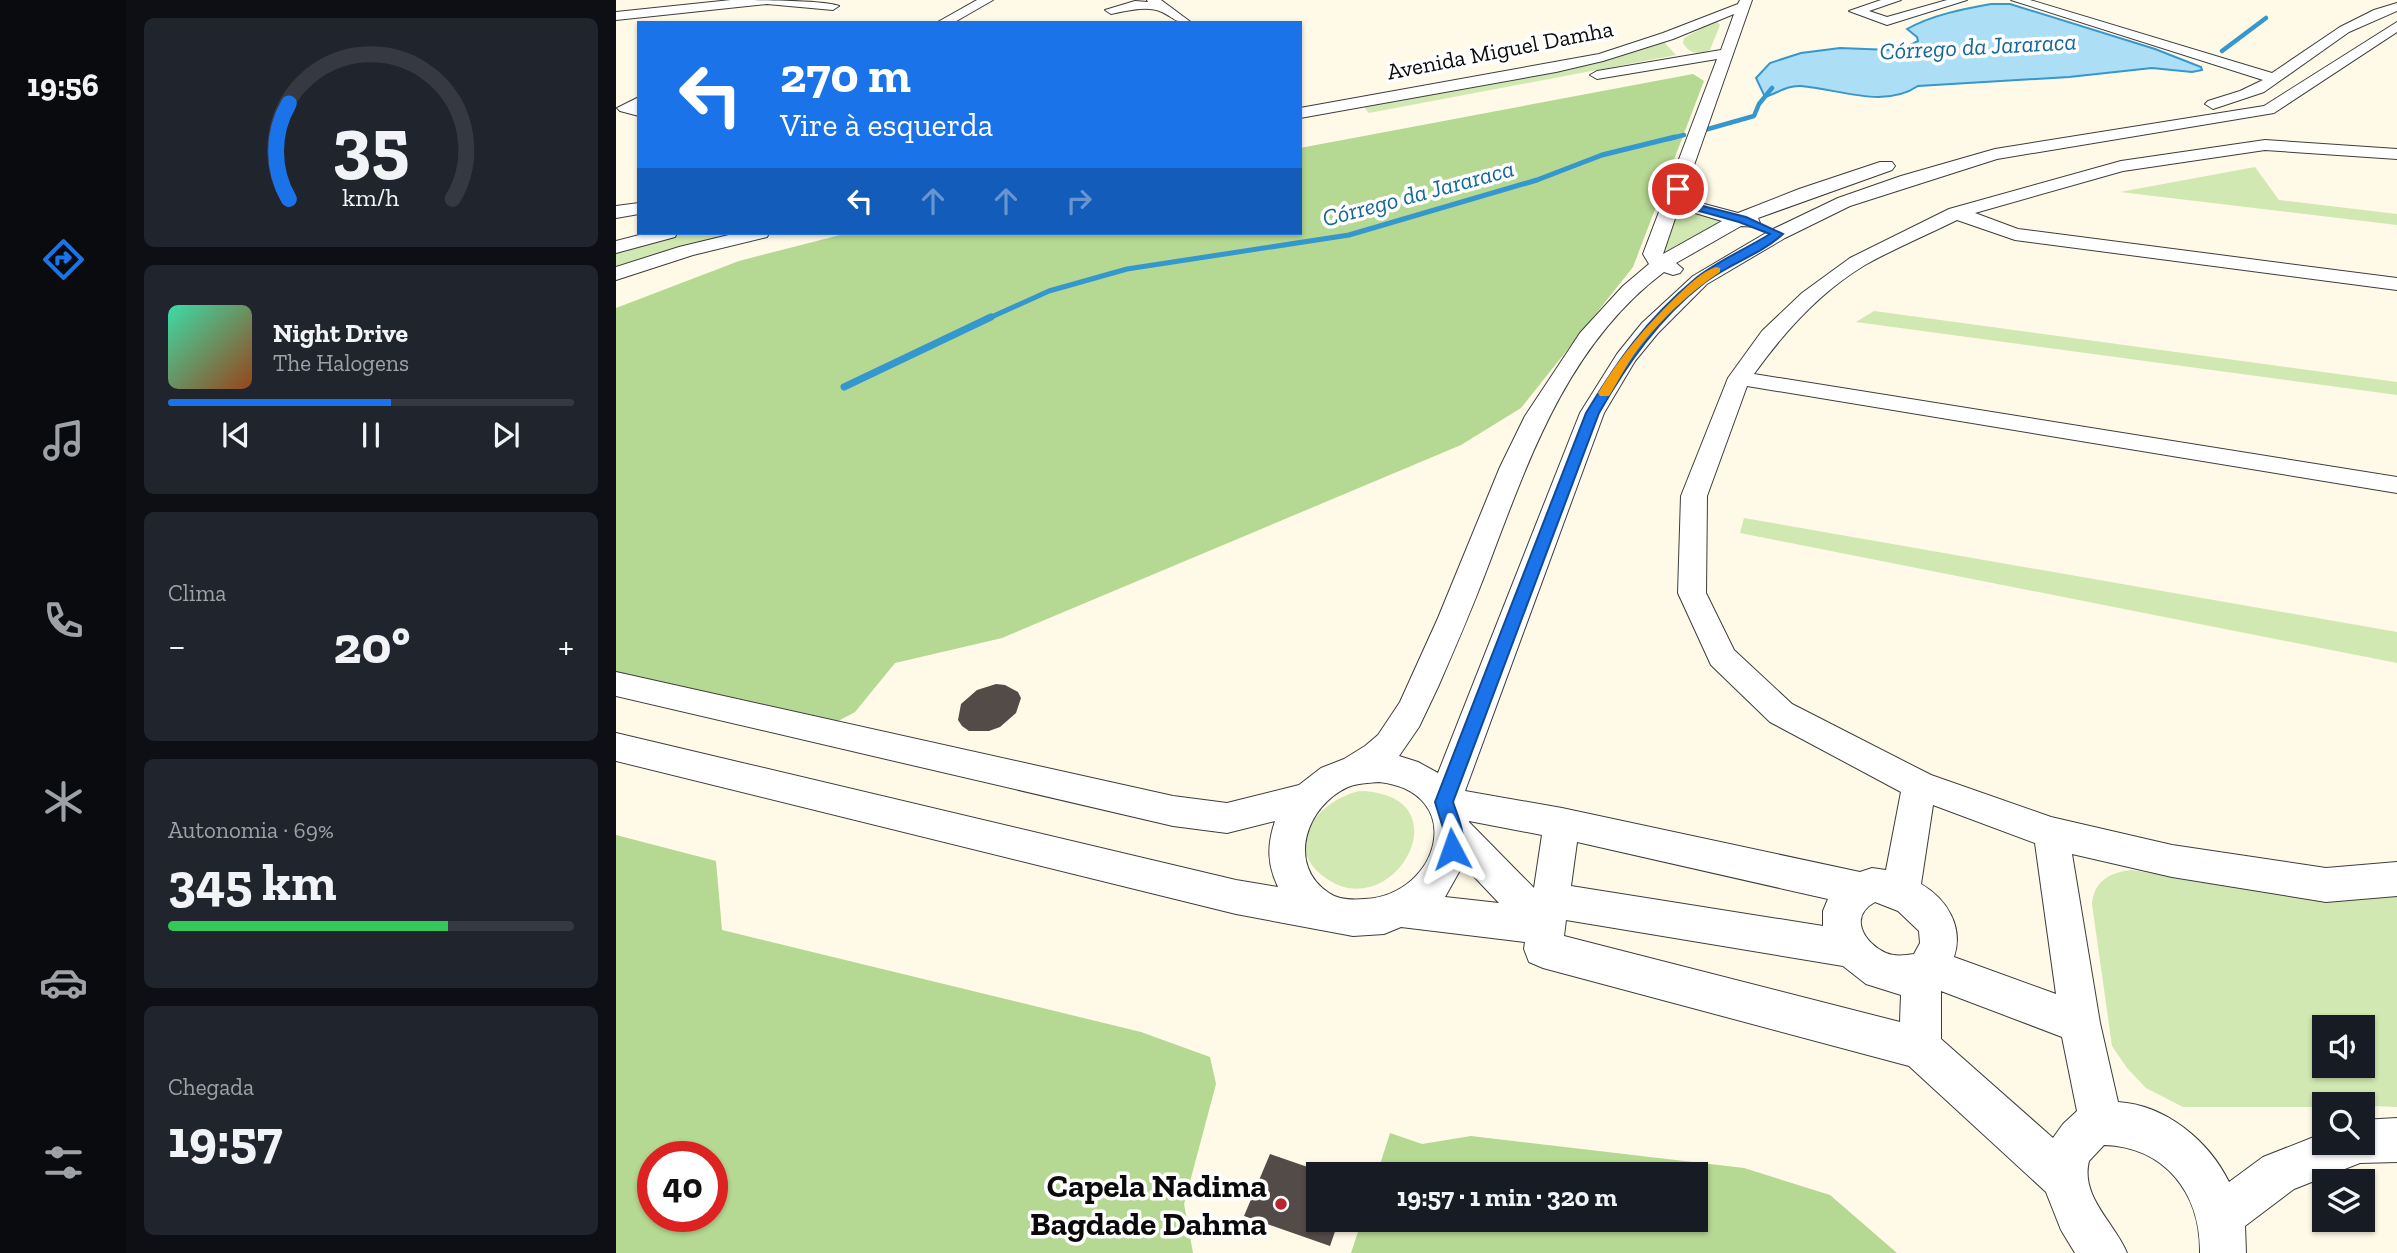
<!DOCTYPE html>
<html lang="pt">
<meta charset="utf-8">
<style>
:root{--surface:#171b24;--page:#20242c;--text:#f1f3f6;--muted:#9ea1a6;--line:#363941;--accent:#1a73e8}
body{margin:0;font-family:"Zilla Slab",serif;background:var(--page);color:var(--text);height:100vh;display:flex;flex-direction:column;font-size:26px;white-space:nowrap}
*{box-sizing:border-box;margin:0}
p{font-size:23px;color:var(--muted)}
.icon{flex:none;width:38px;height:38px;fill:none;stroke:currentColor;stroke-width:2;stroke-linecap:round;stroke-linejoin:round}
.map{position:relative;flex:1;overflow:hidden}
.drawer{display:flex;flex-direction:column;gap:18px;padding:18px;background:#0d0f14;width:490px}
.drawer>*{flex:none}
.banner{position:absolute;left:21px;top:21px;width:665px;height:214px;border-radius:0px;box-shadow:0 2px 5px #0004;background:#1a73e8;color:#fff;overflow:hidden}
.tools{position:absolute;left:1696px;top:1015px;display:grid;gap:14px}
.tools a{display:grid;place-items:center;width:63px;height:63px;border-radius:0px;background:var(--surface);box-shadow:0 2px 5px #0004;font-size:35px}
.speed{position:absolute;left:21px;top:1141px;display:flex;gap:14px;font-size:35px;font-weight:700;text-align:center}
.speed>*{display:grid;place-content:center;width:91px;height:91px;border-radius:50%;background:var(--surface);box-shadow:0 2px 5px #0004;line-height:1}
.speed .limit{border:10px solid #d22;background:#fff;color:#111}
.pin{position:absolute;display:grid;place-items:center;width:60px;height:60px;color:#fff;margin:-30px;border:4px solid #fff;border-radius:50%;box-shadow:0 2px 7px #0007}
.me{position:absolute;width:77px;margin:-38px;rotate:356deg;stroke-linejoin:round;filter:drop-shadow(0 0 5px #0008)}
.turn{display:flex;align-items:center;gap:24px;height:147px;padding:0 28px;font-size:32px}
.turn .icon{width:91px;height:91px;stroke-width:2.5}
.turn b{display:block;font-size:49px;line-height:60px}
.lanes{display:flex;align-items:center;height:66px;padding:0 28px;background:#0003;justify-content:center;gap:35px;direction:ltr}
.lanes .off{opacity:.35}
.big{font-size:52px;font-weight:700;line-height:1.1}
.drawer .tile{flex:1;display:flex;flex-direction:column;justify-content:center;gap:10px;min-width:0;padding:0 24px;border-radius:10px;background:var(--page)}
.drawer .dial{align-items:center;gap:0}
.dial svg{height:182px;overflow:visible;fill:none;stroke:var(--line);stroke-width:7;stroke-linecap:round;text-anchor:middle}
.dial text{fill:var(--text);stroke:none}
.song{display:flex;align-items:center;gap:21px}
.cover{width:84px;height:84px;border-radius:10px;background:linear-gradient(135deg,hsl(160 70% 55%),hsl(20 70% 35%))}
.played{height:7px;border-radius:4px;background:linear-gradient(90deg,var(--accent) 55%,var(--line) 55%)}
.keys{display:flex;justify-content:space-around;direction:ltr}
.heat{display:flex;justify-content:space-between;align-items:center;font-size:38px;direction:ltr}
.charge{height:10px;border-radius:5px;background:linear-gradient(90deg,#34c759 69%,var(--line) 0)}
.trip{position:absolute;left:690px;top:1162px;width:402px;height:70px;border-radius:0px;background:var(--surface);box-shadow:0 2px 5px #0004;font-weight:700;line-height:70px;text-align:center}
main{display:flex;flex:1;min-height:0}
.tabs{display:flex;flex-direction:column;width:126px;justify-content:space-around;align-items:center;background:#090b0e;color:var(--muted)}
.tabs .icon{width:49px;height:49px}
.tabs .current{color:var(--accent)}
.tabs b{font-size:32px;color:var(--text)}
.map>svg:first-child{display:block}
.green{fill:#d1e8b2;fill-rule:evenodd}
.forest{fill:#b5d892;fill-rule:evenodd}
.water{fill:#acdef6;stroke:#3497cd;stroke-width:2}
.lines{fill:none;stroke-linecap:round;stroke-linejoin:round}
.stream-far2{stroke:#3497cd;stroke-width:4.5}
.stream-far1{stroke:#3497cd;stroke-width:5}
.stream{stroke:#3497cd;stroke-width:7}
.building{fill:#534b47}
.minor-casing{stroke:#3d3d3d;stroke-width:2}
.minor{fill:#fff;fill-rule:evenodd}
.route{fill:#1a73e8;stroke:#114b97;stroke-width:2}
.slow{fill:#f59e0b}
.poi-dot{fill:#b92332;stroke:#fff;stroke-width:2.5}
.labels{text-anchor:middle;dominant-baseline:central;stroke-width:7;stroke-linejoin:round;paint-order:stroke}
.far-street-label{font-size:23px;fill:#0a0a0a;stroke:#fff}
.far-water-label{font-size:24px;font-style:italic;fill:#15679a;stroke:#fff}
.near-poi-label{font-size:33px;font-weight:bold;fill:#0a0a0a;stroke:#fff;text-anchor:end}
</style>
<main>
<nav class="tabs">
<b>19:56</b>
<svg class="icon current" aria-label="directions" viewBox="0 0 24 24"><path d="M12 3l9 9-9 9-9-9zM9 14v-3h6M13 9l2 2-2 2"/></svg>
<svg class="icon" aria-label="music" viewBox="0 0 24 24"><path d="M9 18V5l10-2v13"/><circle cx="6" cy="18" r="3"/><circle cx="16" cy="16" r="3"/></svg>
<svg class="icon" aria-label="phone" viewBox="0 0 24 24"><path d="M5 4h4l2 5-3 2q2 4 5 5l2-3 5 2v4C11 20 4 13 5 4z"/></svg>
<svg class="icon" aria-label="climate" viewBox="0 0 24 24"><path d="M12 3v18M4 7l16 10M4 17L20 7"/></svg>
<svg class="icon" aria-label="car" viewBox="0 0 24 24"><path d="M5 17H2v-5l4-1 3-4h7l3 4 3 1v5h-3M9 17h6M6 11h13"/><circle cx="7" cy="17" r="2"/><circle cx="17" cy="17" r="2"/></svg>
<svg class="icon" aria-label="filters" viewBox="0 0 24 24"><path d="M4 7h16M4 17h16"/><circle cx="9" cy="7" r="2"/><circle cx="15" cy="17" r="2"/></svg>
</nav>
<section class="drawer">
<div class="tile dial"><svg viewBox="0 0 100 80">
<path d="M14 69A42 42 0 1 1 86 69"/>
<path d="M14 69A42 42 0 0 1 14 27" stroke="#1a73e8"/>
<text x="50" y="56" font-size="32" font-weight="700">35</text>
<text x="50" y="72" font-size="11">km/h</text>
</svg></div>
<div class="tile">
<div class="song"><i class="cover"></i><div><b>Night Drive</b><p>The Halogens</p></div></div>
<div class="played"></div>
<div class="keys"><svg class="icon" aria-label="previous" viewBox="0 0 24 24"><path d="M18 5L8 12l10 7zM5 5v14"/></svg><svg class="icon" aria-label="pause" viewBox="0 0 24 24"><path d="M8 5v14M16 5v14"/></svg><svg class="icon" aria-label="next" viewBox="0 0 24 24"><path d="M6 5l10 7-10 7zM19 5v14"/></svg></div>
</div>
<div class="tile"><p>Clima</p>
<div class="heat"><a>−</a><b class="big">20°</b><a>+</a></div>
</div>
<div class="tile"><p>Autonomia · 69%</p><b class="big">345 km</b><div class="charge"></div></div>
<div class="tile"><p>Chegada</p><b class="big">19:57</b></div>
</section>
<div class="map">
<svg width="1781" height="1253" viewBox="0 0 1781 1253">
<rect width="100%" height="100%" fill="#fff9e7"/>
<path class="green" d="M1100,20l4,5 -10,25c-12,4 -20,5 -27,-7l1,-5z
M1048,42l12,13 -307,58 -5,-6 212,-40z
M1639,167l24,33 118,14v11l-277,-33z
M1067,206l37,12 1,4 -57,33 -5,-4 17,-42z
M69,233h48l-117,35v-16z
M1258,311l523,71v13l-541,-73z
M1128,518l653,114v31l-657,-130z
M743,791c108,2 36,134 -32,88 -47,-31 -10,-78 32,-88z
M1516,870l137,23 128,4v210l-73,-3v3h-141l-37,-19 -19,-20 -15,-22 -20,-142c2,-23 18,-32 40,-34zM1708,1027h38v39h-38z"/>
<path class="forest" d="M1077,74l11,7 -71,186 -112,141 -60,37 -459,193 -107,25 -40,49 -28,15 -211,-55v-364l123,-47 109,-28h452v-85z
M0,835l100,26 6,69 419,102 69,25 6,27 -32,120 9,49h-577zM37,1157h59v59h-59z
M774,1133l32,11 49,-8 273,32 86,27 67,58h-546l11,-33h334v-46h-319z"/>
<path class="water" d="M1375,4h19l145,45 46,18 1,3 -10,2 -40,-4 -83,9 -151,9c-34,23 -79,3 -117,0 -14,-1 -23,7 -36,11l-9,-19 14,-15 31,-10 39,-5 51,2 14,-2 13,-7 -1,-4 -10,-8c25,-14 56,-20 84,-25z"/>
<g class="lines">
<path class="stream-far2" d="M1606,51l44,-33
M1085,131l53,-15 5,-12 13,-16
M1052,139l16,-4"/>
<path class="stream-far1" d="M371,319l62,-28 78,-22 222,-34 188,-55 65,-25 73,-18"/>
<path class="stream" d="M228,387l147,-70"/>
</g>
<path class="building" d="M380,684l9,1 13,7 3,6 -5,15 -16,14 -11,4h-20l-7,-5 -4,-6 3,-16 16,-14z
M654,1154l55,19 -7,1v18l-11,28h32l-9,26 -86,-30z"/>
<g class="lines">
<defs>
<path id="minor" d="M115,0c21,0 95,0 108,6l-6,4 -66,-6 -151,16v-8z
M361,0h16l-40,23h-17z
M531,0h14l31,23c-17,0 -16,-4 -30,-11 -15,-7 -36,-1 -51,2l-6,-4 30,-9 13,1z
M1124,0h12l-66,188 11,14 41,11 61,-24 81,-27h12l3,4 -3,4 -134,48 2,5 -2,4 -17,-1 -65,37 7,6 -3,4 -7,2 -9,-3c-97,73 -136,189 -177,297 -15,40 -32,79 -49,118l-19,40 -20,29 19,6 20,11 142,-360 37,-59 25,-31 51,-47 78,-46 67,-32 63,-22 94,-27 269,-43 133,-84v10l-123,81 -277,46 -147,47 -65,32 -78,46 -49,49 -23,28 -31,52 -139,378 97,17 298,64 12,-4 14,2 15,-78 -131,-70 -59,-57 -33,-72 3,-97 47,-118 34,-47 40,-38 48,-35 99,-49 172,-48 144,-21 132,9v10l-132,-9 -142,21 -148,42 43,16 379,49v12l-382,-50 -58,-20c-30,15 -62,28 -92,45 -45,27 -81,67 -111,109l643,103v16l-650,-107 -40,110 -1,97 28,57 58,54 139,71 120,42 121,28 154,23 71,-6v34l-71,6 -154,-25 -100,-23 28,169 18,79c48,3 91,39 111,80l34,-25 61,-24v10h38v-23l35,-2v44l-37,1 -66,26 -49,37 1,27h-46c1,-60 -35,-106 -96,-108l-15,16c-9,36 26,62 38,92h-52l-14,-23 -15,-38 -137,-126 -366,-98 -14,-6 -5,-13 1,-7 -124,-15 -17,7 -31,2 -117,-22 -620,-153v-28l620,147 42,7c-11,-23 -11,-42 -3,-66l-48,12 -54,-7 -557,-130v-24l557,124 54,7 72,-18 22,-17 23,-9 21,-13 13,-11 22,-33 38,-84 62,-151 25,-51 55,-83 43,-47 26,-22 -6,-10 74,-195 -120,20 -7,-4 7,-4 124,-21 13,-36 -61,25 -70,22 -47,11 -256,46v-10l299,-54 64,-21 75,-29zM1064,204l5,6 37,11 -59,33zM763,782c89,10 61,113 -14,117 -12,1 -26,1 -36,-6 -43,-28 -23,-87 19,-106 9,-4 21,-4 31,-5zM1317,805l102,38 21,151 -102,-37c10,-30 -7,-58 -33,-73zM853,821l73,14 -8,53 -65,-66zM961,842l251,57 -5,12v15l-252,-40zM847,865l36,38 -54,-6zM1259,902l23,9 21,20 1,12 -6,11c-9,1 -18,3 -28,-1 -22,-10 -38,-36 -11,-51zM950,920l277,46 23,18 35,11 -1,27 -336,-86zM1325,991l121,46 15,74 -14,13 -10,14 -112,-99z
M1265,0h20l-32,11 18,6 60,-17h20l-80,25 -38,-14z
M1395,0h19l242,73 68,-46 34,-17 23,-7v8l-48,21 -85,60 -51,17 -8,-5 3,-3 32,-10 23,-11z
M23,97v19l-19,-5 -3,-3z
M23,203v11l-23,4v-12z
M31,233h30l-2,4 -59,16v-12z
M121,233h32l-2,4 -74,18 -77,25v-13l63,-20z"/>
</defs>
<use href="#minor" class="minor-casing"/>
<use href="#minor" class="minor"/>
</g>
<path class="route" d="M1059,187h7l13,17 51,13 37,17c-23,21 -55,30 -79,49 -45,35 -77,81 -105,130l-146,389c6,18 15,35 6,53l-7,3 -6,-3 -3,-6 1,-18 -9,-29 151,-389c32,-53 60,-93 109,-134 22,-18 51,-30 75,-45l-31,-12 -51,-14 -14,-19z"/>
<path class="slow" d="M1100,267l4,1v4c-33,22 -69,56 -91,90 -7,11 -13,23 -20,34h-9l-2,-3c23,-38 48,-67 79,-97 12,-11 24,-24 39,-29z"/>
<circle class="poi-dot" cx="665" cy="1204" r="7"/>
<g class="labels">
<g class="far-street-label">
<text transform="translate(884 50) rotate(-11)">Avenida Miguel Damha</text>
</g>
<g class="far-water-label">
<text transform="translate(1362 46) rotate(-3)">Córrego da Jararaca</text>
<text transform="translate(802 193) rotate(-15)">Córrego da Jararaca</text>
</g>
<g class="near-poi-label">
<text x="651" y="1185">Capela Nadima<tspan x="651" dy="38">Bagdade Dahma</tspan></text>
</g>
</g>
</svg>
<div class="tools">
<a><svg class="icon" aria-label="sound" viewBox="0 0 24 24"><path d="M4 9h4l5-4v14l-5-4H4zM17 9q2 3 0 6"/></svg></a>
<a><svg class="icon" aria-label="search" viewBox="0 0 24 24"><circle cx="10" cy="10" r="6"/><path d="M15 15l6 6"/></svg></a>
<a><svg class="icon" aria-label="layers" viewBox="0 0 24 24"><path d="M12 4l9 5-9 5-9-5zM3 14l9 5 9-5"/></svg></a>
</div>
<div class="speed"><div class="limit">40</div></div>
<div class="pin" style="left:1062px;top:189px;background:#d93025"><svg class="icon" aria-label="arrive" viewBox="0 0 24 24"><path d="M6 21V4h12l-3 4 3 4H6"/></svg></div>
<svg class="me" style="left:836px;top:849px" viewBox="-20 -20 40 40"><path d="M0-17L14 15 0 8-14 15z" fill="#1a73e8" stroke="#fff" stroke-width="4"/></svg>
<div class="trip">19:57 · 1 min · 320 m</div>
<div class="banner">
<div class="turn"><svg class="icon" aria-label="left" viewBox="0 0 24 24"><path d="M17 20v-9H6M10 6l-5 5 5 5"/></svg><div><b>270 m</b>Vire à esquerda</div></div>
<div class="lanes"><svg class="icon" aria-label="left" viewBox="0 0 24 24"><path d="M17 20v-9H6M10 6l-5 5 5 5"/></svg><svg class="icon off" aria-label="ahead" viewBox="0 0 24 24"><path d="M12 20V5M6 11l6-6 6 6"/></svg><svg class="icon off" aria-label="ahead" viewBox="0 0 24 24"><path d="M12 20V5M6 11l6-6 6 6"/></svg><svg class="icon off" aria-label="right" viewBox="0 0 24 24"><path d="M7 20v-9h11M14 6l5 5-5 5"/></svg></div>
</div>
</div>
</main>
